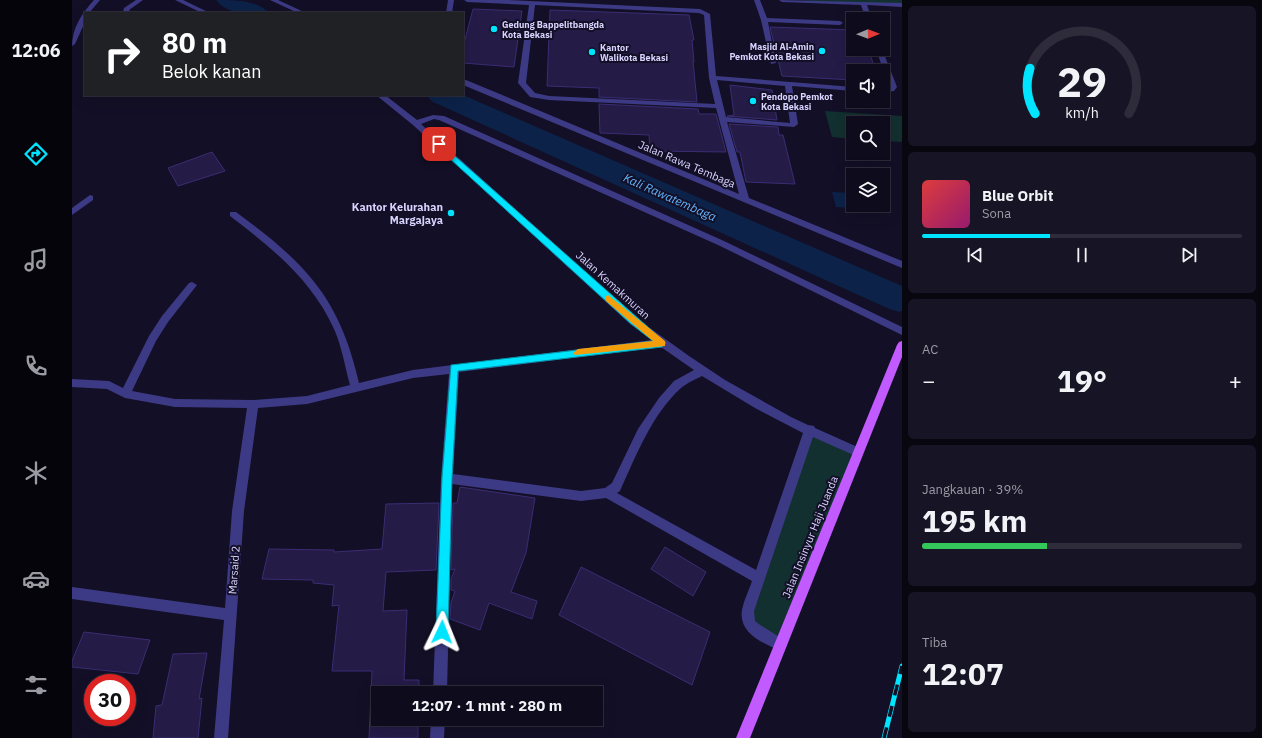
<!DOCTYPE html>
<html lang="id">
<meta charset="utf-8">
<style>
:root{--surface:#0e0b1c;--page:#171425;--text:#f1f3f6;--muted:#9b9ba3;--line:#2e2b3b;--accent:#00e5ff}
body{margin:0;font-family:"IBM Plex Sans",sans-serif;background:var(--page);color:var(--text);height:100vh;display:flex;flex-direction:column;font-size:15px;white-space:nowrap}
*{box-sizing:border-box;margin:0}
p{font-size:13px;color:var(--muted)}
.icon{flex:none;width:22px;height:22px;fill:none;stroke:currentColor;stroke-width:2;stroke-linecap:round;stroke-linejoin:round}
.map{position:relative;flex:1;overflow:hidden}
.drawer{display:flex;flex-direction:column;gap:6px;padding:6px;background:#08060f;width:360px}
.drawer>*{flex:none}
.top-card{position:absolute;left:12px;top:12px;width:380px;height:84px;border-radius:0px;box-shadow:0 4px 16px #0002,0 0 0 1px var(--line);background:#202124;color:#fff;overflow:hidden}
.needle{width:26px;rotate:89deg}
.tools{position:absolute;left:774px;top:12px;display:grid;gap:8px}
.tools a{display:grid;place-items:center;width:44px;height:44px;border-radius:0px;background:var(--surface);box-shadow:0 4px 16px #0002,0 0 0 1px var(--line);font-size:20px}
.speed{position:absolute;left:12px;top:674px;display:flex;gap:8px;font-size:20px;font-weight:700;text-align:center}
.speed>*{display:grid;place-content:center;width:52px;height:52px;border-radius:50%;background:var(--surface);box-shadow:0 4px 16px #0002,0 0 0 1px var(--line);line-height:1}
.speed .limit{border:6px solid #d22;background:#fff;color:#111}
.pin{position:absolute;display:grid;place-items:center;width:34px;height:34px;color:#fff;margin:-17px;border-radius:8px;box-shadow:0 2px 6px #0006}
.me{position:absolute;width:44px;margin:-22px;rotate:2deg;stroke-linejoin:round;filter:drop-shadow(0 0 3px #0008)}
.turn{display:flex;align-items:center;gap:14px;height:84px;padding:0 12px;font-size:18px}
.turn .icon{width:52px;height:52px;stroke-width:2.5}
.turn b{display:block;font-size:28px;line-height:34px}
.big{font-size:30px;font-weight:800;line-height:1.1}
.drawer .widget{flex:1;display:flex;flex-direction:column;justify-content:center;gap:6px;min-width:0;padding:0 14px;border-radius:6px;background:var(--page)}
.drawer .dial{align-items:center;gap:0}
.dial svg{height:104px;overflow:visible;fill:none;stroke:var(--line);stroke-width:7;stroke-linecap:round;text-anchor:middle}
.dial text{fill:var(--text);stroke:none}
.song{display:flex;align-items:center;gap:12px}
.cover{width:48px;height:48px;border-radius:6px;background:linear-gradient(135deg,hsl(0 70% 55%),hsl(320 70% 35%))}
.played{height:4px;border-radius:2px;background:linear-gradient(90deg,var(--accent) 40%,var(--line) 40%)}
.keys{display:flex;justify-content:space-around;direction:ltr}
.heat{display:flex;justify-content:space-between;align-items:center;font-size:22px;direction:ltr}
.charge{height:6px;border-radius:3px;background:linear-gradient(90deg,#34c759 39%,var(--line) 0)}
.trip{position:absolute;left:299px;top:686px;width:232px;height:40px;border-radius:0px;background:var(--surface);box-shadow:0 4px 16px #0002,0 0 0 1px var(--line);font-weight:800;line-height:40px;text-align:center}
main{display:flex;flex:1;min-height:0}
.tabs{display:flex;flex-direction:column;width:72px;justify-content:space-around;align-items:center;background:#06040b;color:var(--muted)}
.tabs .icon{width:28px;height:28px}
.tabs .on{color:var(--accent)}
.tabs b{font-size:18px;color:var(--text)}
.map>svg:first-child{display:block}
.green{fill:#12302f}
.water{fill:#0c2248}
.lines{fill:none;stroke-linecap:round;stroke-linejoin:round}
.river{fill:#0c2248;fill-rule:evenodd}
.building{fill:#241b47;stroke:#3b2d73}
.minor{fill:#3d3a85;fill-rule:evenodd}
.major{fill:#c25bff;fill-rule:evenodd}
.rail-casing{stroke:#00e5ff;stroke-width:5}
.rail{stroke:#130f26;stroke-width:3.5;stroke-dasharray:11;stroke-linecap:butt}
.route{fill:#00e5ff;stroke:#0095a6}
.slow{fill:#f59e0b}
.poi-dot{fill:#00e5ff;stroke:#130f26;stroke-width:1.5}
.labels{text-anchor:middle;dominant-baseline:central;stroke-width:4;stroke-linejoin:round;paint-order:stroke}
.far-poi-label{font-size:9px;font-weight:bold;fill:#d9d4ff;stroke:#130f26;text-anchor:start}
.street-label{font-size:11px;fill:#d9d4ff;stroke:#130f26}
.poi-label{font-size:11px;font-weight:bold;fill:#d9d4ff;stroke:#130f26;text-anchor:end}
.water-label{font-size:12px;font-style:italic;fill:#62b6ff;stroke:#130f26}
</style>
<main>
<nav class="tabs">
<b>12:06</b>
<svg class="icon on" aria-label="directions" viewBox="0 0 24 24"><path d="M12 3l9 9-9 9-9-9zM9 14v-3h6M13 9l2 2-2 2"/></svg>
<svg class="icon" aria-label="music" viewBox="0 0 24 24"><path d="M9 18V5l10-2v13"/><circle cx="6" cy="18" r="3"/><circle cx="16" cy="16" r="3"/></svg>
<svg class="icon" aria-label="phone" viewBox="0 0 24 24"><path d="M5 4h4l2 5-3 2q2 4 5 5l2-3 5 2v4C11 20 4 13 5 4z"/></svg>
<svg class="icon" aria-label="climate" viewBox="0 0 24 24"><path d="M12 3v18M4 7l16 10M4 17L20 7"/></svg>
<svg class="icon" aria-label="car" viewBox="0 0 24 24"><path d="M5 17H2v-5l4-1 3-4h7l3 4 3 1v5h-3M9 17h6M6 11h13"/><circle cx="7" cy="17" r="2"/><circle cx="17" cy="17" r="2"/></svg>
<svg class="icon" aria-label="filters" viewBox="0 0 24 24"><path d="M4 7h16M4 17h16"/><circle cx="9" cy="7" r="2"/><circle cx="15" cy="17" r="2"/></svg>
</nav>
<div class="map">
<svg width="830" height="738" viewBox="0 0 830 738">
<rect width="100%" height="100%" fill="#130f26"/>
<path class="green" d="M711,0h119v5l-110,-5z
M753,111l77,5v26l-19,-1v-18h-30v16l-21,-2z
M738,429l48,23 -77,193 -32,-21z"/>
<path class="water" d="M760,192l21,1v12h25l2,5 -44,-3z"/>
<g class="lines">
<path class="river" d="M144,0c18,0 42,0 53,13 -18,0 -41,3 -53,-13z
M355,95h36l439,191v25l-3,1 -12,-4 -456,-207z"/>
</g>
<path class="building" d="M401,9l49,2 -8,56 -51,-4v-16z
M478,10l139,5 5,25h-2l2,22 -1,-1 4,41 -98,-5v-9l-52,-2z
M698,27l83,3v19h15l8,22h-23v9l-71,-4z
M658,85l42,5 5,30 -50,-4 7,-1z
M527,104l99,5 1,5h17l10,38 -76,-1 -1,-16 -49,-2z
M657,124l49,3 1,8h4l12,49 -49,-2 -6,-30h-3z
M140,152l13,19 -47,15 -10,-18z
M388,487l75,11 -9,55 -15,39 26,9 -5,18 -43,-16 -9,27 -30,-11 1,-16 4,-12 -4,-1v-11l4,-10 -4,1 2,-67h4z
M367,503l-3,67 -50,2 -3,39 24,-1 -3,70h15v13h-41v26h40v19h-49l3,-67h-40l7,-66 -7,1 2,-21 -21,-2v-3l-51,-1 7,-30 65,1v2l48,-3 4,-45z
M593,547l41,25 -13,24 -42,-27z
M509,567l129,65 -18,53 -133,-70z
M12,632l66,8 -12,34 -66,-7v-6z
M135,653l-8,46 3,-1 -4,40h-45l3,-32 6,-1 11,-51z"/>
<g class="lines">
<path class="minor" d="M22,0h6l-11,13h-4v9l-10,22 -3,2c0,-18 10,-33 22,-46z
M64,0h7l-14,10 3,3 -9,-1 1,-4z
M103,0h8l27,13h-8z
M198,0h8l28,13h-8z
M376,0h6l-2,13h-6z
M392,0h44l192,9 10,5 6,62 137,11v4l-61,-5 6,38 -4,3 -67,-5 22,76 153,63v7l-439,-183v-5h3l273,114 -23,-86 -167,-8 -19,-3 -12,-14 11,-78 -62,-3zM463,5l164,8 5,2 5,63 6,26 -166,-8 -14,-3 -9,-10zM645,80l68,6 5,37 -64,-6z
M682,0h6l7,18 73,3 3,2 -3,2 -72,-3 8,41 -5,1 -10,-44z
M707,0l123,3v4l-35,-2 5,14h-6l-5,-14 -79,-3z
M804,49h6l15,38 -3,4 -11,1v-4l6,-1z
M304,95h9l32,25 16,-5 11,1 280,125 178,86v8l-184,-90 -279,-125 -5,-1 -13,5 215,194 53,38 36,24 66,37 17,8 6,1 1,2 47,21 1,3 -1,3 -4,2 -45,-20 -59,174 1,10c8,7 29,17 32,24l-2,4 -4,2c-17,-7 -43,-18 -39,-41 2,-10 7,-20 10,-29l-146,-83 -25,3 -129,-17 -5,209h-14l8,-215 8,-104 -36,4 -106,26 -49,4 -14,103 -16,227h-14l10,-118 -152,-21v-12l153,21 7,-97 15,-103 -72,-1 -50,-9 -18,-9 -35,-2v-8l37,2 14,7 26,-52 13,-20 27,-33 3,-1 5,3 -29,37 -12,19 -24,50 43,8 78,1 54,-4 43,-11c-5,-18 -8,-38 -16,-56 -22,-49 -62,-81 -104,-113v-4h6c69,51 103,84 123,171l54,-13 239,-30 -22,-16 -217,-199zM589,347l33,23 -20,11 -15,17 -21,31 -26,54 -7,5 -24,3 -128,-17 6,-102zM630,376l53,32 48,25 -47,137 -139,-77 3,-2c16,-35 32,-77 61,-103 6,-5 15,-9 21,-12z
M18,195l3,1v4l-21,15v-7z
M359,719h14l-1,19h-14z"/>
<path class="major" d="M830,341v16l-152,381h-14l161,-393 2,-3z"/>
<defs>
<path id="rail" d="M812,738l18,-72"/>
</defs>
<use href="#rail" class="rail-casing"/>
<use href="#rail" class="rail"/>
</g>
<path class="route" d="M367,142l227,201 -4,4 -204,24 -6,107 -4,154 -2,4 -4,1 -4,-1 -2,-4 6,-154 9,-113 202,-24 -23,-18 -194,-177v-3z"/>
<path class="slow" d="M536,295l57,46v5l-90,9 -2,-2 5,-4 75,-8 -47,-40v-5z"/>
<g class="poi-dot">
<circle cx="422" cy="29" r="4"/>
<circle cx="750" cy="51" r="4"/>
<circle cx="520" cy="52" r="4"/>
<circle cx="681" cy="101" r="4"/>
<circle cx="379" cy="213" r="4"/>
</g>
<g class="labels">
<g class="far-poi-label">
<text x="430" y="24">Gedung Bappelitbangda<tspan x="430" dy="10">Kota Bekasi</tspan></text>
<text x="742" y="46" text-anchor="end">Masjid Al-Amin<tspan x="742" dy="10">Pemkot Kota Bekasi</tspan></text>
<text x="528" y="47">Kantor<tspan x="528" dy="10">Walikota Bekasi</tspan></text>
<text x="689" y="96">Pendopo Pemkot<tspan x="689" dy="10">Kota Bekasi</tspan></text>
</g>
<g class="street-label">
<text transform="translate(615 164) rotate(23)">Jalan Rawa Tembaga</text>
<text transform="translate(541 285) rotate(42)">Jalan Kemakmuran</text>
<text transform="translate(738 537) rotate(-68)">Jalan Insinyur Haji Juanda</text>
<text transform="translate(162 570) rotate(-86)">Marsaid 2</text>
</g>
<g class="poi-label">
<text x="371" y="207">Kantor Kelurahan<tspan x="371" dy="13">Margajaya</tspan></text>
</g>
<g class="water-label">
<text transform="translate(598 197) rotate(24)">Kali Rawatembaga</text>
</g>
</g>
</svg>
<div class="tools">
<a><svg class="needle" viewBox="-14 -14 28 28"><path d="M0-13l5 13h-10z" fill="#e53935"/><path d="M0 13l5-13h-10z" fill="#9b9ba3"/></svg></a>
<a><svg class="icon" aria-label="sound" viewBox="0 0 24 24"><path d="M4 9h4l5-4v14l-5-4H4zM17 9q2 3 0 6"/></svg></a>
<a><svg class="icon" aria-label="search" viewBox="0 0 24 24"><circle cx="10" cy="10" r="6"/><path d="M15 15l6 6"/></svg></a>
<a><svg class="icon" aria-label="layers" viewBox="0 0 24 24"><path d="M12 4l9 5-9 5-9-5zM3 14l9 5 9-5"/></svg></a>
</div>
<div class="speed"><div class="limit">30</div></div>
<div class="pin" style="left:367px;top:144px;background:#d93025"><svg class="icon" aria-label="arrive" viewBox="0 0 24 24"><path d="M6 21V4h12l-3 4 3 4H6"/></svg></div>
<svg class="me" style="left:370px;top:632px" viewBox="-20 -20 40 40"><path d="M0-17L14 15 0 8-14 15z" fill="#00e5ff" stroke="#fff" stroke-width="4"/></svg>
<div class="trip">12:07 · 1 mnt · 280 m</div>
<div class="top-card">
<div class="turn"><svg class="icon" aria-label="right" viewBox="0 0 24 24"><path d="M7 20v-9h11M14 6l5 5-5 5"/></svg><div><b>80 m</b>Belok kanan</div></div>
</div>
</div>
<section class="drawer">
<div class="widget dial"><svg viewBox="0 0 100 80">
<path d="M14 69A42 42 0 1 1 86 69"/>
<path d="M14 69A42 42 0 0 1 10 34" stroke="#00e5ff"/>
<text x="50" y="56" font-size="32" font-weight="700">29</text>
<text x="50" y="72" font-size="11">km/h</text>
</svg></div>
<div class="widget">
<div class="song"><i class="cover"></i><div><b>Blue Orbit</b><p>Sona</p></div></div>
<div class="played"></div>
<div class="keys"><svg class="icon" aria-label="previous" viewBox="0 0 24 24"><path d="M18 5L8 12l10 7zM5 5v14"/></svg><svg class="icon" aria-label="pause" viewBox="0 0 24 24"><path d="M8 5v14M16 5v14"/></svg><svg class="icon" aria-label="next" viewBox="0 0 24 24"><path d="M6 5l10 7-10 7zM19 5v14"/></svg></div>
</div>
<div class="widget"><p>AC</p>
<div class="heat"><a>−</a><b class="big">19°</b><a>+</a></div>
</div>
<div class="widget"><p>Jangkauan · 39%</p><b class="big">195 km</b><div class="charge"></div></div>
<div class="widget"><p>Tiba</p><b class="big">12:07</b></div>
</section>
</main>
